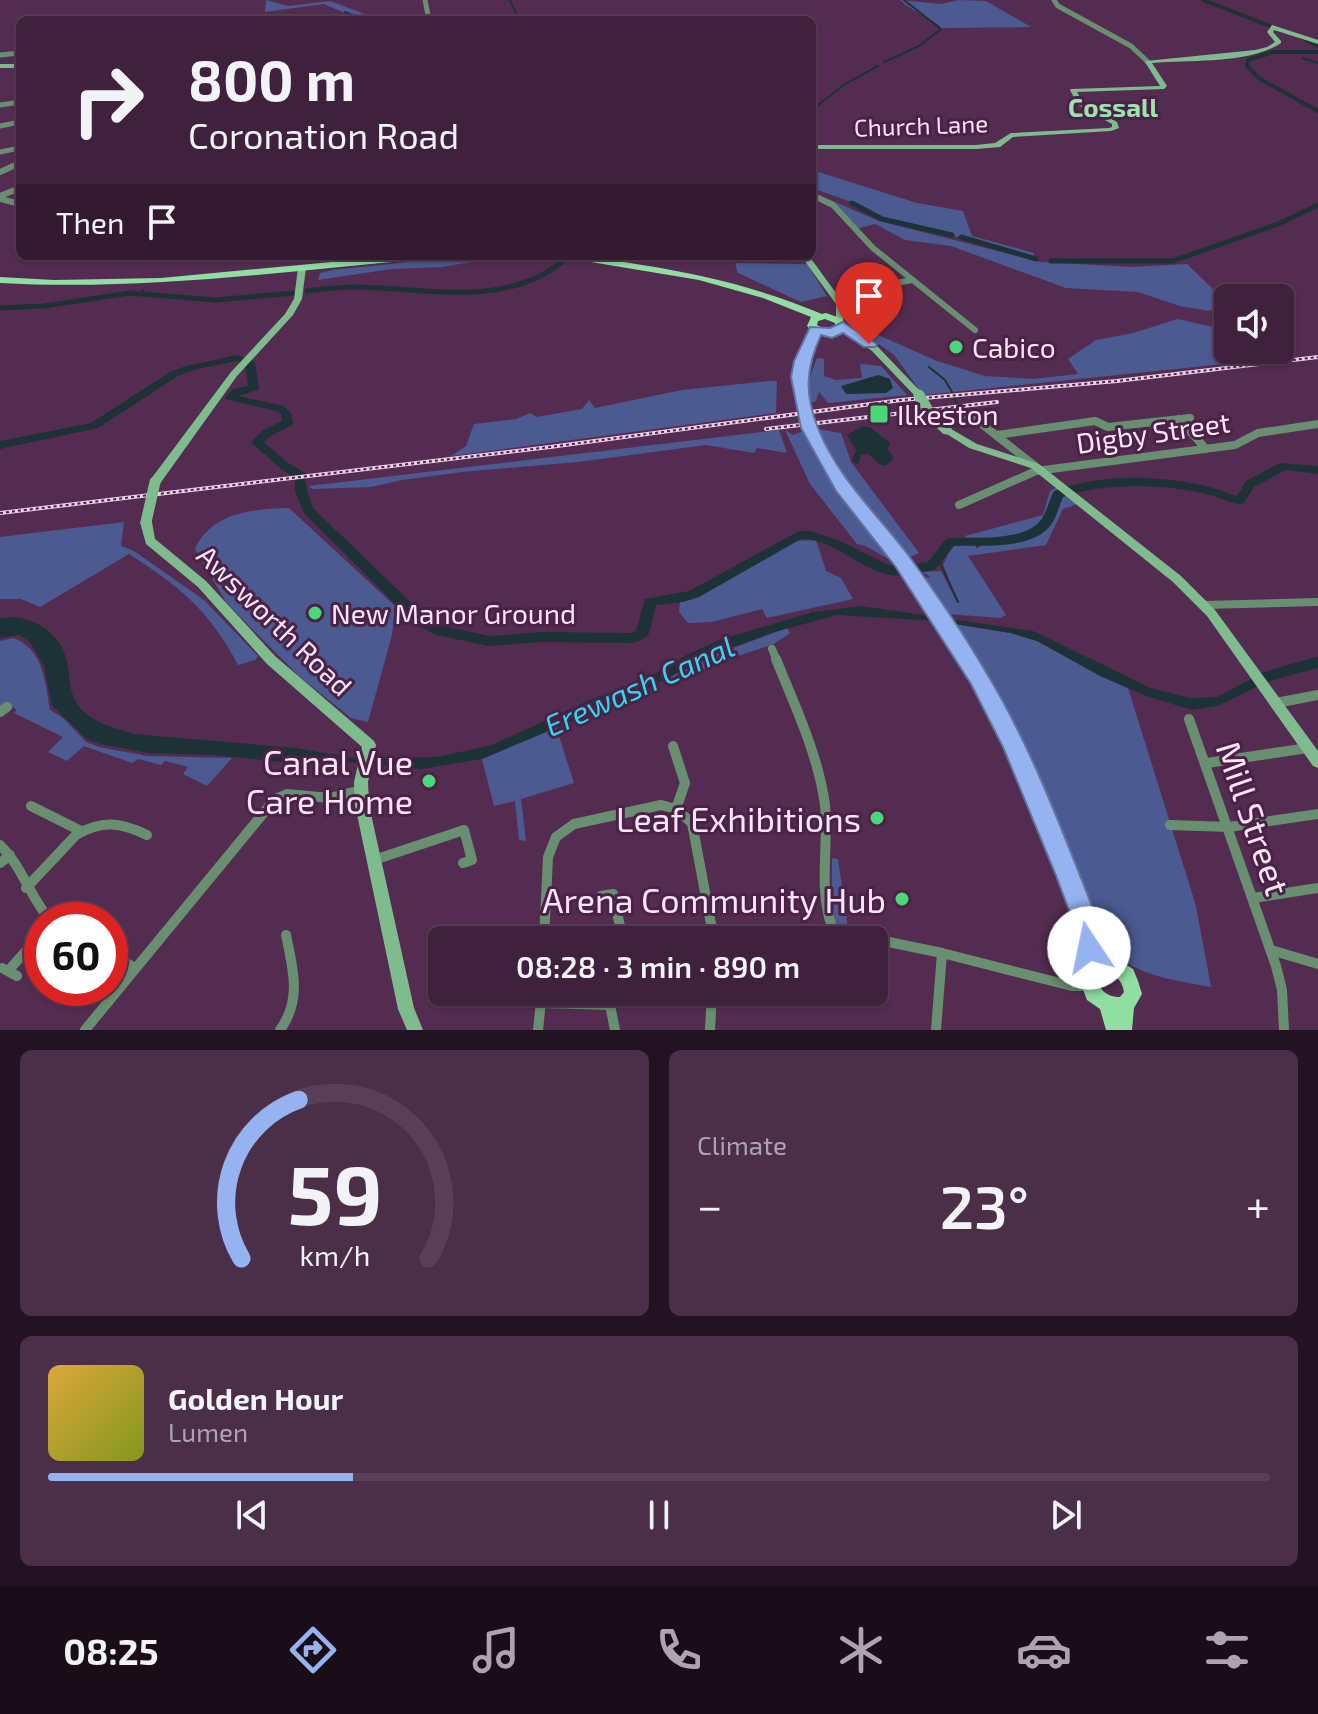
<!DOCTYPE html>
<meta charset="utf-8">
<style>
:root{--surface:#40213d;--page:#4b2e48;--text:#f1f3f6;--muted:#aea3b0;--line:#593e57;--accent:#95b2f1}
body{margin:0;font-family:"Exo 2",sans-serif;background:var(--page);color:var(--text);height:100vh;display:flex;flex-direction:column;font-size:30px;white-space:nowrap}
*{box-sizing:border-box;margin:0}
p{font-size:26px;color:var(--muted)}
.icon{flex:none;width:44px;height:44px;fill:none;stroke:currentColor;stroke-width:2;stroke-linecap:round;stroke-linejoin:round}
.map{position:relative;height:1030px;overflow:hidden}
.side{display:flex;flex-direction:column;gap:20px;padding:20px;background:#231222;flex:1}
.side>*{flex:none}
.banner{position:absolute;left:16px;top:16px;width:800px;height:244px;border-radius:12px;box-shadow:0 2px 6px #0004,0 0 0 2px var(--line);background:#40213d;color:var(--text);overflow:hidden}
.buttons{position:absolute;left:1214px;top:284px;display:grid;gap:16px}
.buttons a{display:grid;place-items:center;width:80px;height:80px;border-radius:12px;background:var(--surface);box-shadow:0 2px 6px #0004,0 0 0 2px var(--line);font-size:40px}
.speed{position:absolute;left:24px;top:902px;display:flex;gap:16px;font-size:40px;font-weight:700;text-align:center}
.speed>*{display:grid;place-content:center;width:104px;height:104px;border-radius:50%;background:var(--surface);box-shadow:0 2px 6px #0004,0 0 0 2px var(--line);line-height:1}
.speed .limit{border:12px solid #d22;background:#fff;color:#111}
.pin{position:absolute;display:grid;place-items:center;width:68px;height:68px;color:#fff;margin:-82px -34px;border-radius:50% 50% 50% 0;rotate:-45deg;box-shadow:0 0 8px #0007}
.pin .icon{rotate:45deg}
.me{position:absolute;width:88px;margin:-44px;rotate:349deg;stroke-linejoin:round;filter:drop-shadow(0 0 6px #0008)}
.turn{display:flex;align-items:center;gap:28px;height:168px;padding:0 40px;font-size:36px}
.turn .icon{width:104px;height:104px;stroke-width:2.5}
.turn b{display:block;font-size:56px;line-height:68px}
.then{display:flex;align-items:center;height:76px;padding:0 40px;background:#0003;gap:16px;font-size:30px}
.big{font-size:60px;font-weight:600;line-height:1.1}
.side .tile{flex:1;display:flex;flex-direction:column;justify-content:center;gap:12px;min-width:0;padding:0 28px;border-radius:12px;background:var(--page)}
.side .dial{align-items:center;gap:0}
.dial svg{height:208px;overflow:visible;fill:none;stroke:var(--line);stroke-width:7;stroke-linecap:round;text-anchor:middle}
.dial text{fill:var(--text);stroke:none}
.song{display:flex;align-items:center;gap:24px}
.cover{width:96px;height:96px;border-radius:12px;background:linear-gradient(135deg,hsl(40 70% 55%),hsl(70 70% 35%))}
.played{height:8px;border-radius:4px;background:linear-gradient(90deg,var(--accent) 25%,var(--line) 25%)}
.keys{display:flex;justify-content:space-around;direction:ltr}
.heat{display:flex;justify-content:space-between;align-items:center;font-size:44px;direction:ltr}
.side .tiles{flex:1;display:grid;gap:20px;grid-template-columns:1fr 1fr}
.tile:last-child{grid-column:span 2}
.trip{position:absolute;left:428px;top:926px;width:460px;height:80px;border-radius:12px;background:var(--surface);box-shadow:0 2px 6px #0004,0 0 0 2px var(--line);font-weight:600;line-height:80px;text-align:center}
.tabs{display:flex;height:128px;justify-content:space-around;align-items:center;background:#1a0d18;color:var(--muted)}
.tabs .icon{width:56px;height:56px}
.tabs .active{color:var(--accent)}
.tabs b{font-size:36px;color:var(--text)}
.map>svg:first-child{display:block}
.green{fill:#4b5a91}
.water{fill:#1d3236}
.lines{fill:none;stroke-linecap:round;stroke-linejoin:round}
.stream{stroke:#1d3236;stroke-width:2}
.canal-far1{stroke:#1d3236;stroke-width:4}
.canal{stroke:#1d3236;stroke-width:5}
.river{fill:#1d3236;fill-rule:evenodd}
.street-far3{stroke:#698f71;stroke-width:5}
.street-far2{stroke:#698f71;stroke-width:6}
.street-far1{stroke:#698f71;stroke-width:8}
.street{stroke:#698f71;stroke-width:10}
.secondary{fill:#7fbc8d;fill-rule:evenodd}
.primary{fill:#8fdfa2;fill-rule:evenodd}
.rail-casing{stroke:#ecd1e9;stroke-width:4}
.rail{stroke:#4a2246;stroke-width:2;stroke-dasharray:3;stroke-linecap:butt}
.secondary-bridge{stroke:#7fbc8d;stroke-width:11}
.primary-bridge{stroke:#8fdfa2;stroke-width:12}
.route{fill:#95b2f1;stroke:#61749d;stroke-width:2}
.poi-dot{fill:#49d778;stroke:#4a2246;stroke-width:3}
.labels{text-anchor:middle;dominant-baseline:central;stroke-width:6;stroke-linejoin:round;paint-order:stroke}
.far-street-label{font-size:24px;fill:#fde4fa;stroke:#4a2246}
.far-quarter-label{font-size:26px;font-weight:bold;fill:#9ee2ad;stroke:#4a2246}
.poi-label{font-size:28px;fill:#fde4fa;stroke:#4a2246;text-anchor:start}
.street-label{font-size:28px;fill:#fde4fa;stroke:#4a2246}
.water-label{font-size:30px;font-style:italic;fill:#2ed9f3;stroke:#4a2246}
.near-poi-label{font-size:34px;fill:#fde4fa;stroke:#4a2246;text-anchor:end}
.near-street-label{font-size:34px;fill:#fde4fa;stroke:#4a2246}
</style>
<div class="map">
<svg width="1318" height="1030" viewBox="0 0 1318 1030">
<rect width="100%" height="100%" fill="#552c51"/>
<path class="green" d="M266,0l22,6 42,-5 51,19h-20l-37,-16 -59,8z
M900,0l41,4 18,-4 27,1 45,26 -90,1c-8,-10 -27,-15 -41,-28z
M812,170l105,33 46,8 9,25 62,17v3l-152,-38 -28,-15 -42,-15z
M812,192l67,29 162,41 91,5 55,-3 26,25 3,19 -7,3 -29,-5 -42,-14 -72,-4 -115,-42 -46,-6 -30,-16 -20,5 -20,-26z
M467,256h20l2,3 -47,8 -50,2 -74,11 2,-7 12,-3z
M735,263l72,1 20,32 -26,6 -63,-29z
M853,310l16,21 68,30 48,15 48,3 45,-5 -10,-15 28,-19 37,-7 45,-14 48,11 2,20 45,3 -1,6 -349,36 -29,-40 -39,-28 -5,-13z
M817,358l7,1v17l12,4 26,-2 -2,-14 21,2 26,29 -79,8 -9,-11 -3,9 -7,2v-24z
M770,381h7l-1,32 -325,43 15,-10 8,-22 42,-5 14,-6 7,4 45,-8 7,-9 6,8 87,-18z
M817,429l24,4 10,29 68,91 -11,5c-34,-40 -69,-81 -91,-129z
M779,430l8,23 -30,-5 -3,5 -48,-8 -128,17 -116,10 -60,8 -31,7 -59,2 -3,-3z
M785,430l8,5 10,-4 23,41 66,88c-13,-4 -20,-14 -35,-16l-47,-60z
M1057,487l3,3c-10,6 -8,18 -14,27 -12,25 -58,22 -81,23v-4l78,-21 7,-24z
M1063,494l14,10 -14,5 -17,36 -78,11 38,59 -6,3 -52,-4 -26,-36 9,-1 -9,-5 19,-1 17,33 -15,-39 10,-21 22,-1 -1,3 5,1c18,-9 44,-4 62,-16 13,-9 11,-28 22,-37z
M289,508l106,98 -3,29 -24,87 -17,-4 -50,-40 -57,-57 -18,-19 -31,-53c17,-37 59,-40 94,-41z
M124,522l-3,24 13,5 70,49 54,56 -3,4 -17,5c-28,-54 -59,-79 -109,-111l-89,53 -19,-8h-21v-62z
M816,540l10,31 15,7 12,21 -86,19 -5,-9 -50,13 -24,1 -9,-11 1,-11 114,-60z
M955,624l55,9 27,8 91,47 68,218 15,81c-37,-7 -81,-11 -105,-44l-83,-197z
M787,628l3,5 -16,11 -63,21 -39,21 -1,-10 26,-15z
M13,638c31,11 32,44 37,72l13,8 23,24 13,5 48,9 85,2 -25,28 -24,-12 5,-7 -23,-6 -4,4 -23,-6 -6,4 -48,-17 -17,15 -19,-9 15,-15 -49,-24 3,-3 -12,-7 -5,4v-66z
M556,727l18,56 -53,16 5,42 -7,-1 -4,-39 -21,5 -12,-47z
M832,858l6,1 10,70 -12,-6 -4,-12z"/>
<path class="water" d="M878,375l12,4 3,9 -7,5 -40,1 -5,-8z
M863,426l8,2 20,16 -4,5 7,9 -8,8 -7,-2 -11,-10 -7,1 -3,9 -6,-3 4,-11 -9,-15z
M861,606l172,25 118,57 39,10 27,-1 47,-25 48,-14 6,-1v11l-49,13 -51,25 -26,4 -46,-14 -46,-20 -63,-35 -26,-8 -75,-12 -99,-6 -66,18 -53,20 -88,44 -148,62 -61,10 -102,-10 -27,4 -79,-8 -65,-2 -48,-9 -12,-4 -36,-34 -8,-40 -14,-24 -11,-7 -19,3v-20c30,-5 61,13 67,44 3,14 2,31 11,43 12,17 36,23 56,29l161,14 60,10 82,-1 55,-12 100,-46 52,-19 43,-25 32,-15 94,-28z"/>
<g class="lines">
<path class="stream" d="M510,0l9,20
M345,12l18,8
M1303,58l15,5
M884,62l35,-16 22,-17 -37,-29
M812,110l33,-26 33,-18
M140,294l3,-4
M929,367l16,13 7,12
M954,397l2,6
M956,426l1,-8
M977,547l2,-6
M939,560l19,42"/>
<path class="canal-far1" d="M1203,0l67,26
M1302,38l16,8
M1318,52h-45l-25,8 -1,6 13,13 58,32"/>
<path class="canal" d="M852,203l30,16 70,16
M961,237l75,22
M1051,261h122l105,-37 40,-19
M307,291c16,-2 33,-4 49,-4 69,1 151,22 208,-27
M0,308l44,-2 86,-13 85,7 80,-7"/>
<path class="river" d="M237,355l18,7 4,26 -1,2 -20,6 46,10 7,7 2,10 -1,2 -21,11 -7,6 24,21 17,10 2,18 6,17 111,107 20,11 45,10 53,-4 89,1 5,-3 9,-31 44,-8 110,-60h12l32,11 45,23 9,1 31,-4 18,-23 4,-1c25,-1 74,4 91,-18 6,-8 8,-20 13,-29 49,-18 109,-16 159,-3 8,2 16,6 24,8l9,-15 34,-18 38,3v8l-32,-4 -32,17 -10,16 -4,1c-11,-1 -19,-6 -30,-9 -41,-11 -108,-13 -147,2 -4,9 -6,20 -13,29 -19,24 -68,19 -96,20l-18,23c-15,4 -35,9 -51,5 -29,-8 -52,-35 -84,-35l-102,58 -16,5 -27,3 -7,28c-3,6 -10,8 -16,10l-91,-1 -53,4 -53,-11 -22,-12 -110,-110 -9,-22v-13l-15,-10 -29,-26 12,-12 19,-9 -1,-7 -5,-3 -50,-12 -1,-2 8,-8 15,-3 -3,-22 -8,-3 -44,9 -15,6 -80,52 -98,21v-8l91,-18 79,-51 16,-6z"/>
<path class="street-far3" d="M425,0l3,15 5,5
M1054,0l4,6 73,40 17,16
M0,55l20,-2
M0,105l20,-3
M0,126l20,-4
M0,152l20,-4
M16,165l4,-2"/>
<path class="street-far2" d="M0,172l20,-9
M812,195l21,10 40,43 102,82
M0,196l20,-8
M0,199l20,5
M285,258l9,-2
M834,295l78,-15"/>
<path class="street-far1" d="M962,414l16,7 57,45
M1179,419l27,30
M997,435l98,-14 13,6 82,-9
M959,505l77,-34 199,-26 23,-12 60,-9
M1204,605l114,-3
M772,649l5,12"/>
<path class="street" d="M776,659c19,47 42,95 49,146 4,40 -7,83 7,122l8,5 102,21 130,33h17
M1276,703l42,-8
M0,712l7,-5
M1189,719l87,247 6,24 2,40
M673,746l12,37 -9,26
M1207,763l101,-15
M31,806l50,25
M1170,825l59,2 89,-13
M0,845c22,21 30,52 50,75
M374,860l90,-30 8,30 -9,3
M0,863l10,-8
M26,888l50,-53c25,-15 45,-13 71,0
M601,896l12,-2 10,46
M1253,898l65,-10
M544,940l4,-83 8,-20 18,-13 87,-19 15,4 16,14 22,117
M1271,950l47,14
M110,953l25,15
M2,968l15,8
M8,971l34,-38
M541,1003l69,2
M85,1030l190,-231 12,-5 43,4 31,-8
M280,1030c22,-30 13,-61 6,-95
M538,1030l4,-38
M615,1030l-5,-25 8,-13
M710,1030l2,-38
M936,1030l6,-77"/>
<path class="secondary" d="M1272,25l46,15v4l-44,-14 -1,2 8,9v2c-34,22 -89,16 -129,20l15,23 -3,3 -87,3 6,11 34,19 2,6 -8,3 -98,6 -13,10 -24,2h-164v-4h164l19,-2 16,-10 98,-5 3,-1v-3l-34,-19 -8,-15 1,-1 89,-3 -15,-24 1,-1 109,-11 12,-3 8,-5 -8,-10z
M0,64h20v4h-20z
M801,256h8l35,48 -1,19h-6l-1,-2v-17z
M302,265l4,3 -4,31 -9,16 -56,61 -78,109h-8l-1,-3 1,-3 80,-107 54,-58 9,-15 4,-31z
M843,323l35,24 44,46 2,2 -2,2h-6l-44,-46 -32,-23v-4z
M946,426l31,18 62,20 142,112 34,34 103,141v17l-5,-2 -106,-150 -34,-34 -142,-114 -62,-20 -27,-17 -1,-2z
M146,518l6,4 3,17 51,42 69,75 99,85 2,4 -8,37 1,23 45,203 9,22h-16l-9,-21 -43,-204 -1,-23 8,-35 -95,-83 -69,-77 -52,-43 -6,-22z"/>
<path class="primary" d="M396,256h36l-5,3c-144,12 -282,32 -427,24v-6l54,3 107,-2z
M568,256c26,0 50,5 74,9 64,10 120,24 180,49l4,-1 17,6 2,11 -2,2 -19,4 -5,-2 -15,39 4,37 -5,3 -4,-1 -5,-39 17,-43 -4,-4 4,-9 -48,-19 -64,-18 -126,-21zM825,319l10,4v5l-9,2 -9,-5 1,-4z
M809,425l5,3 32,56 60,74 65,94 50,95 73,174 23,38 16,10 5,12 4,13 -8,14 -2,22h-26l-6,-21 -13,-9 -5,-13 -2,-14 4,-7 -5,-41 -72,-177 -46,-88 -63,-96 -60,-75 -34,-61zM1102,972c12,1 20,7 22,20l-4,5c-13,0 -22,-7 -22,-20z"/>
<defs>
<path id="rail" d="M766,429l231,-27
M0,513l550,-66 351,-47 216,-19 201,-24"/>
</defs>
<use href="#rail" class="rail-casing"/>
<use href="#rail" class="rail"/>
<path class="secondary-bridge" d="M919,395l11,19 16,15
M146,522l9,-40"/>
<path class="primary-bridge" d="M803,410l6,18"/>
</g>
<path class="route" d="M843,322l34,22 -2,3h-11l-21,-14 -11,5 -11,-3c-15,33 -17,58 -3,93 19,49 60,87 91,128 27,37 54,77 77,116 48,79 80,169 114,254l1,22 -3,9 -9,3 -10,-3 -3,-9 -1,-22 -20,-53 -52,-126 -32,-63 -76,-118 -59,-75 -35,-63 -10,-51 3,-16 16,-34 20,1z"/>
<g class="poi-dot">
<circle cx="956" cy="347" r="8"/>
<rect x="869" y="404" width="20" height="20" rx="4"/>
<circle cx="315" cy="613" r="8"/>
<circle cx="429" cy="781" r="8"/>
<circle cx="877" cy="818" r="8"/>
<circle cx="902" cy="899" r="8"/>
</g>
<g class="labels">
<g class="far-street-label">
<text transform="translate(921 125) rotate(-2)">Church Lane</text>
</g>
<g class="far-quarter-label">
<text x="1113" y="106">Cossall</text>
</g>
<g class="poi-label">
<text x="972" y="347">Cabico</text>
<text x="897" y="414">Ilkeston</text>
<text x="331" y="613">New Manor Ground</text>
</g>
<g class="street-label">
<text transform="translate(1153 432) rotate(-8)">Digby Street</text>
<text transform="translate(275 620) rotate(44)">Awsworth Road</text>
</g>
<g class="water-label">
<text transform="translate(639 685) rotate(-24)">Erewash Canal</text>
</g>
<g class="near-poi-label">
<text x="413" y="761">Canal Vue<tspan x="413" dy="39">Care Home</tspan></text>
<text x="861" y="818">Leaf Exhibitions</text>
<text x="886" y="899">Arena Community Hub</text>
</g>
<g class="near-street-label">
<text transform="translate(1254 818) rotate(71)">Mill Street</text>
</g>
</g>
</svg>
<div class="buttons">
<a><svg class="icon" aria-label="sound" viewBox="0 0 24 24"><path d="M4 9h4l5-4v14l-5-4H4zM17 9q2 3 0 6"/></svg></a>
</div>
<div class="speed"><div class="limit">60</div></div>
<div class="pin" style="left:869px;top:344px;background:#d93025"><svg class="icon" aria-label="arrive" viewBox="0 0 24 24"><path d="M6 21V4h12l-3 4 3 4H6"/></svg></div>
<svg class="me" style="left:1089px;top:948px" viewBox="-20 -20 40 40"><circle r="19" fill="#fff"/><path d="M0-13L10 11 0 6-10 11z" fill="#95b2f1"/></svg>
<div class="trip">08:28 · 3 min · 890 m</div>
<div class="banner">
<div class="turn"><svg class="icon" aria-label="right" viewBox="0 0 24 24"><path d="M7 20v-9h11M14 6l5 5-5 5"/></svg><div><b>800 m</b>Coronation Road</div></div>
<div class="then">Then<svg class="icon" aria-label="arrive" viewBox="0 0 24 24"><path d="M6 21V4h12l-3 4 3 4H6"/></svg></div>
</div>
</div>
<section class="side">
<div class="tiles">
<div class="tile dial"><svg viewBox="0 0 100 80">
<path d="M14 69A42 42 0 1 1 86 69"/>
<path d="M14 69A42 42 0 0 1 36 8" stroke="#95b2f1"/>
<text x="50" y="56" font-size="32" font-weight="700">59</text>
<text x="50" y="72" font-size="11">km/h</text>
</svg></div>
<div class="tile"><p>Climate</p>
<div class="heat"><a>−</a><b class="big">23°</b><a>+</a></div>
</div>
<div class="tile">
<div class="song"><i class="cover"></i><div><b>Golden Hour</b><p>Lumen</p></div></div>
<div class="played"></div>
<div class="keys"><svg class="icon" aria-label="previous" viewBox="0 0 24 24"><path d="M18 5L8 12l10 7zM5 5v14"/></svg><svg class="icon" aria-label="pause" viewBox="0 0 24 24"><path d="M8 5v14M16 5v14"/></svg><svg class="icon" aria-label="next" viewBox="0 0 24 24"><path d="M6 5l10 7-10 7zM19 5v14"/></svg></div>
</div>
</div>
</section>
<nav class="tabs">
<b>08:25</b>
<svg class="icon active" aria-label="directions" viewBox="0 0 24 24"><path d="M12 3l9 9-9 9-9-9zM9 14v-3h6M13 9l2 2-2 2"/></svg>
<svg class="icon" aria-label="music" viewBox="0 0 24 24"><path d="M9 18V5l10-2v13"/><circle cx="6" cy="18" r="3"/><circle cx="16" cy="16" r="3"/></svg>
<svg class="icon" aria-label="phone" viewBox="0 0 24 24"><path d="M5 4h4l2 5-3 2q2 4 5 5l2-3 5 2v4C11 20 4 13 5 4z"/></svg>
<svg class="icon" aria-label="climate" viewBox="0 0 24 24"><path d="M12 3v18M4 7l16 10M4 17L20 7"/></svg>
<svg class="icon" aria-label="car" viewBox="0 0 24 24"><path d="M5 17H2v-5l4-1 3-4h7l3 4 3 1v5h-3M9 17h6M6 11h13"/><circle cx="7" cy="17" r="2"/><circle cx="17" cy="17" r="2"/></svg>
<svg class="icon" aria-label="filters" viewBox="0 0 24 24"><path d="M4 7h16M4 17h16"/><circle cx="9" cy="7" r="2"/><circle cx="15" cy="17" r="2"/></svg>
</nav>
